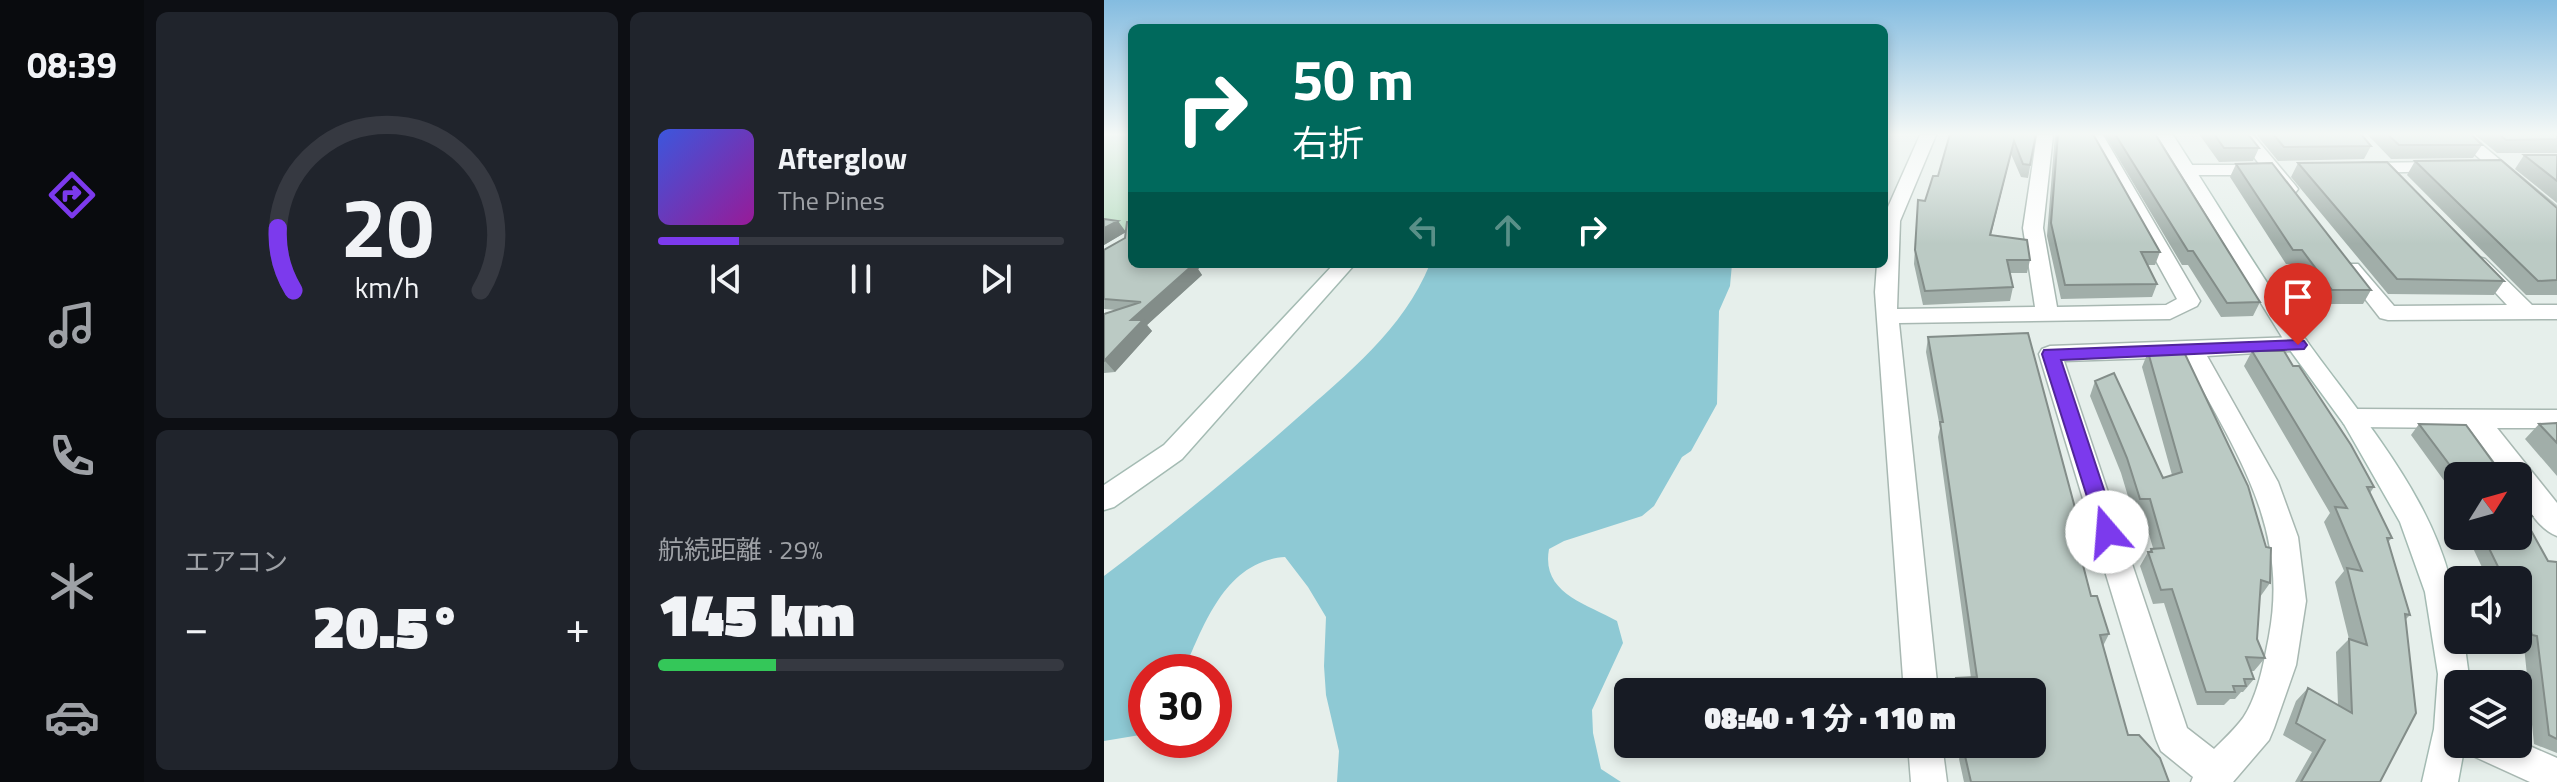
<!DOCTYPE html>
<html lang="ja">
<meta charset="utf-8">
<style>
:root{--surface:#171b24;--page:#20242c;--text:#f1f3f6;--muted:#9ea1a6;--line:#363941;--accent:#7c3aed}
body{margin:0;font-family:"Titillium Web","Noto Sans JP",sans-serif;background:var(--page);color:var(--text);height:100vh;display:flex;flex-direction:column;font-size:30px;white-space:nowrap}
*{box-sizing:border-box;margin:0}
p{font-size:26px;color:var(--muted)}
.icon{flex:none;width:44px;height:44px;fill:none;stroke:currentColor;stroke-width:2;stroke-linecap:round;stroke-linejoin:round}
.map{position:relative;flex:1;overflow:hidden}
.drawer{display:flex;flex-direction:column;gap:12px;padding:12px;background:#0d0f14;width:960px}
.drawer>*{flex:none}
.banner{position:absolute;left:24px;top:24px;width:760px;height:244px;border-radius:12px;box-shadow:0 4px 12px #0003;background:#00695c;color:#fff;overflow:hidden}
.needle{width:52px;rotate:53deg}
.fabs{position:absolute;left:1340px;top:462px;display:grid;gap:16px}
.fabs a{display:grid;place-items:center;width:88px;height:88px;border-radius:12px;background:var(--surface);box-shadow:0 4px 12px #0003;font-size:40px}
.speed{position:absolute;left:24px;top:654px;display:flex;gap:16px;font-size:40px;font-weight:700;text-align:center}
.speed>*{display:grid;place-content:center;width:104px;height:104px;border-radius:50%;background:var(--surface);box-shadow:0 4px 12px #0003;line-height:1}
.speed .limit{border:12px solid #d22;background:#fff;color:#111}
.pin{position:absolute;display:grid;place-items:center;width:68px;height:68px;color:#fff;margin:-82px -34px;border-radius:50% 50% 50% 0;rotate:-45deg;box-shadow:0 0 8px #0007}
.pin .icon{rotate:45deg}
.me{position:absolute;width:88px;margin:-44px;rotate:342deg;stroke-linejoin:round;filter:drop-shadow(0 0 6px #0008)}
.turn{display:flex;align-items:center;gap:28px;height:168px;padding:0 32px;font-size:36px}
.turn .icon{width:104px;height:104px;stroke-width:2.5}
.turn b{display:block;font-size:56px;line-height:68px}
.lanes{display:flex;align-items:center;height:76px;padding:0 32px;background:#0003;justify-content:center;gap:40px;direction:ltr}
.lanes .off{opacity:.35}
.big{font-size:60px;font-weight:800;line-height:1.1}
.drawer .tile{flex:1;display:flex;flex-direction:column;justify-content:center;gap:12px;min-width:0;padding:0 28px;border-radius:12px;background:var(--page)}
.drawer .dial{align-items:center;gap:0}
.dial svg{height:208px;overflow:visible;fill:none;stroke:var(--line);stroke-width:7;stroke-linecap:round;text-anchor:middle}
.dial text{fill:var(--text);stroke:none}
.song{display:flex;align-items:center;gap:24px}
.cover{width:96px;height:96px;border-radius:12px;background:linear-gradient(135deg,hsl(230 70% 55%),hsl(300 70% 35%))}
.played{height:8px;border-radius:4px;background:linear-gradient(90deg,var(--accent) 20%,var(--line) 20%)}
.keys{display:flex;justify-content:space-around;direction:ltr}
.heat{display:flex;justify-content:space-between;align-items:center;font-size:44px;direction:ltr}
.charge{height:12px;border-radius:6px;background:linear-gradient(90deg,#34c759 29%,var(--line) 0)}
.drawer .tiles{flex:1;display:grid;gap:12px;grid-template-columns:repeat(2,1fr)}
.trip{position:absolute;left:510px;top:678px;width:432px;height:80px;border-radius:12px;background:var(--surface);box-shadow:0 4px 12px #0003;font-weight:800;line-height:80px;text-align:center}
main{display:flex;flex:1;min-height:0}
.tab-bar{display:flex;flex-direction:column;width:144px;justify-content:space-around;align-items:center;background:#090b0e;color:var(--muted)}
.tab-bar .icon{width:56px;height:56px}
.tab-bar .selected{color:var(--accent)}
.tab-bar b{font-size:36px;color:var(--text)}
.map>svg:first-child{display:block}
.green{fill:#bfe0c8}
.water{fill:#8ec9d4}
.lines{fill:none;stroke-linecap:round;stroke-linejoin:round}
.street-casing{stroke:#a8b8b2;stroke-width:3}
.secondary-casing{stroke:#a4bbb3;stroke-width:3}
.street{fill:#fff;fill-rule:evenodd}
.secondary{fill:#fff;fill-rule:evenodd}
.wall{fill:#a1aea9}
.shaded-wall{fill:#838d89}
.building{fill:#bbcac4;stroke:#838d89;stroke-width:2}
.route{fill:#7c3aed;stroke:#51269a;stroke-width:2}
</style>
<main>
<nav class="tab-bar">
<b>08:39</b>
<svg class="icon selected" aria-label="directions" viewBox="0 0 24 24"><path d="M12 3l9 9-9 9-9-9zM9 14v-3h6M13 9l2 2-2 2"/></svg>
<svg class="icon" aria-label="music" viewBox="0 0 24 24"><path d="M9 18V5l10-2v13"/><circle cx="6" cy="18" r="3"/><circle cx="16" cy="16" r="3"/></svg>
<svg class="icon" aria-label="phone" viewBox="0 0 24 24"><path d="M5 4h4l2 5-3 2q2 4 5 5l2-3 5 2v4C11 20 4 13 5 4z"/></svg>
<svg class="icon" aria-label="climate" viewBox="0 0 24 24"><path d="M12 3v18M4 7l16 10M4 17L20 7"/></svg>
<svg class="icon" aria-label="car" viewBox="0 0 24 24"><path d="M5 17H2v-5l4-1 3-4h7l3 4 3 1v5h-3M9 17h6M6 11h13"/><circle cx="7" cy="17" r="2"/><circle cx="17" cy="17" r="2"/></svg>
</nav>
<section class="drawer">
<div class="tiles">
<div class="tile dial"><svg viewBox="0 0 100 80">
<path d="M14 69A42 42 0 1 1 86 69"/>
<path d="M14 69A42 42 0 0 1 8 45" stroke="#7c3aed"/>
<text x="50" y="56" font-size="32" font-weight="700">20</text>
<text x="50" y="72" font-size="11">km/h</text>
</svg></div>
<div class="tile">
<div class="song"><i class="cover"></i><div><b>Afterglow</b><p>The Pines</p></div></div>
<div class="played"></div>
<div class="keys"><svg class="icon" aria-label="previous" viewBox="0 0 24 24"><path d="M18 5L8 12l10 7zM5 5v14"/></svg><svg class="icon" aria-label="pause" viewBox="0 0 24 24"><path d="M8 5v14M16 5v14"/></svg><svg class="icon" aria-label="next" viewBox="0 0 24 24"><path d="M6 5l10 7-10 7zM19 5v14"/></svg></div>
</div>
<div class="tile"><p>エアコン</p>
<div class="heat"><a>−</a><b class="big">20.5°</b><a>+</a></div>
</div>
<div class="tile"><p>航続距離 · 29%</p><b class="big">145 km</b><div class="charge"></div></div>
</div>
</section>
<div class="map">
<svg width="1453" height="782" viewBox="0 0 1453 782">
<rect width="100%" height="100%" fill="#e6efeb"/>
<path class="green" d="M0,135h28v93l-28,14z"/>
<path class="water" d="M326,264h302l-2,22 -11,25 -2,93 -26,47 -9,6 -28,49 -12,10 -78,25 -15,8c-8,44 36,54 68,72l6,22 -31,67 1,23 8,36 20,13h-284l2,-31 -13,-56 -2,-29 2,-49 -18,-30 -23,-30c-60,4 -81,68 -102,115h-37v62l-42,7v-165c66,-50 129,-101 191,-156 52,-46 108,-90 135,-156z"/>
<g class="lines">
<defs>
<path id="street" d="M816,135h16l-36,86 -3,88 138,-2 -12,-79 14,-93h16l-10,93 14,79 109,-2 11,-6 -90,-164h16l97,166 -3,5 -27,13 -271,4 39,369h-34l-29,-400 2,-28h7v-48z
M1133,135h16l42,50 3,4 -3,4h-12l-15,-18h-80l-9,-5 9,-5h72z
M1349,135h17l87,72v16l-7,-2z
M1338,162l6,1 3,4 -3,4 -86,2 -9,-5 9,-5z
M1374,257l7,2 47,46h25v14l-169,1 -8,-2 -39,-50 3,-4h14l36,42 113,-1 -39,-42z
M1194,337l8,3 3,5 -3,5 -99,6 71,126 20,55 8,64 -10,64 -22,63 -5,12 -36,42h-42l2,-5 -32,-26 -5,-12 -117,-385 3,-5 8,-3zM1081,357c49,93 105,169 84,279 -5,26 -11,60 -26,82 -8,11 -19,21 -29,31l-27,-21 -123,-367z
M1249,409l204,1v18h-60l60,75v33c-21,-8 -39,-39 -39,-60h-13l-36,-48 -116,-1 -9,-3 -3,-6 3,-6z
M1414,741l39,17v24h-27l-57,-26 -5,-12h50z
M804,744h34l5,38h-36z"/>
<path id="secondary" d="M1053,135h16c44,68 86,139 133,205 64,89 152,184 152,300h6l6,44h-12v60h7l-7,38h-36l12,-53 4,-55 -13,-82 -25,-70 -56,-98 -54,-74z
M230,264h21l-173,195 -68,48 -10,3v-25l60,-40z"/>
</defs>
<use href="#street" class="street-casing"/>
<use href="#secondary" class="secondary-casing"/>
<use href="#street" class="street"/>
<use href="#secondary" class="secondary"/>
</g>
<path class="wall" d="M846,134h86l-8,44 -7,-1 -10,-23 -20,81 39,25 -3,13h-17l3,14 -3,14 -87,4 -9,-41 4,-64 7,1 13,-25z
M951,134h38l67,118 -5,13h-7l9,19 -5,13 -91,2 -14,-63z
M1000,134h51l105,168 -7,14 -32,1 -33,-52h-6z
M1095,134h49l11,14 -6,13 -34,1z
M1152,134h105l10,12 -7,13 -86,2z
M1263,134h104l11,11 -9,13 -82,1z
M1370,134h83v19h-60z
M1420,155h33v48l-42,-34z
M1311,161l142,47v87h-31l-119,-120z
M1194,163l206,118 -10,14 -106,-1 -97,-117z
M1132,164l135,126 -8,14h-39l-29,-40h-9l-56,-87z
M0,219l22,12 6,33h72l-6,5 4,6 -55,50 5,6 -37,41 -11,1v-59l12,-4 -12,-1v-59l21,-12 1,-6 -22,13z
M824,337l150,182 -5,12 18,65 18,38 -6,12 25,89 41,47h-205l-5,-23 2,-6 -1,-9h72v-52h-79l3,-14h15l-33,-241 2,-9 -14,-76z
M1148,351l122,136 -4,6 22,45 -4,4 22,73 -4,4 -26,163h-85l17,-30 -29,-17 13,-34 12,-13 30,17 -2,-53 13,-13 -14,-57 9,-11 -20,-49 6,-9 -86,-147z
M1044,352l122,231 -10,14 -3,42 8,19 -11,13h-3l3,8 -11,13h-2l-6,7h-5l-6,6h-27l-33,-102 -11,1 -13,-38 8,-14 5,-4 -10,-34 -10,-1 -12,-40 -31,-77 5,-15 68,97 9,-3 -30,-108z
M1453,423v53l-32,-37 14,-15z
M1315,424l39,52v24l-47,-65z
M1414,497l14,19 -6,5 22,40 9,1v191l-23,-9 -10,-98 -4,-1 -2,-5v-60h-30l-16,-34 11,-10h35z"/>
<path class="shaded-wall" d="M910,141l-3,13 -24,95 3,-14z
M14,221l8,11 -22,13v-17z
M79,264h21l-6,5 4,6 -55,50 5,6 -37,41 -10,-11 26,-41z"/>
<path class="building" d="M846,134h86l-6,31 -7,-1 -9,-23 -24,94 37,5 3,20h-23l6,27 -88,4 -10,-41 3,-50 7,1 8,-25h5z
M954,134h35l67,118h-19l16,32 -92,1 -14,-62z
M1011,134h40l105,168 -33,1 -34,-52h-5z
M1110,134h34l11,14h-35z
M1169,134h88l10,12 -87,1z
M1283,134h84l11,11h-83z
M1395,134h58v5l-51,1z
M1420,155h33v26z
M1397,160l56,48v72l-19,1 -123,-120z
M1283,162l117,119 -107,-2 -99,-116z
M1168,163l99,127h-39l-30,-40h-9l-57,-86z
M0,219l14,2 -14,7z
M23,222h5v42h62l-63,56h12l-39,41v-47l37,-12 -37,-3v-49l21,-12z
M924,333l50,186h-7l20,77h6l12,38 -9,1 28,100h11l21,23 9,24h-198l-8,-35h3l-1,-3h67v-52h-74l-2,-14 21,-1 -37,-255h3l-15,-85z
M1148,351h32l9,15h6l52,79 23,42h-7l25,51h-5l23,77 -5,-1 11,99 -36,69h-79l24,-42 -29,-17 12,-35 44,25 -3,-74 18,6 -20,-77 15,3 -27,-64 12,1z
M1044,352h36l64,134 18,61 5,1 -1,35 -9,-3 -4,59 8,19 -19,-1 8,22h-10l2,7h-13l2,6h-29l-34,-103 -11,1 -13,-38h4l-1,-3 13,-1 -14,-49h-10l-13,-41 -32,-77 19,-8 49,105 19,-6z
M1453,423v20l-18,-19z
M1315,424l47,1 37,51h-45z
M1414,497l14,19h-9l25,45 9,1v177l-8,-4 -12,-99 -5,-1 -14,-46v-9l-14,-1 -21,-43 22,3 -2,-3h15z"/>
<linearGradient id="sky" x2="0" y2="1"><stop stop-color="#84bce0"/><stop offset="0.55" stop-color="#f4f8f6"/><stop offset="1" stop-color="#f4f8f6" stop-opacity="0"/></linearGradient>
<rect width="1453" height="244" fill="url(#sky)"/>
<path class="route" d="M1194,340l6,1 3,4 -3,4 -243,11 57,172 -3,6 -8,3 -7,-3 -58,-184 2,-4z"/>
</svg>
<div class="fabs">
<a><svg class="needle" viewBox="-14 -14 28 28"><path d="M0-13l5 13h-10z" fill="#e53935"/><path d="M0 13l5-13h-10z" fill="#9ea1a6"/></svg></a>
<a><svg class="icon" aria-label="sound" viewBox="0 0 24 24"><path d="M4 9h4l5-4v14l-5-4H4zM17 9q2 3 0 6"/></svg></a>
<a><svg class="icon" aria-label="layers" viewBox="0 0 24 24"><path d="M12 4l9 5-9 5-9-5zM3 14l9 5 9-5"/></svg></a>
</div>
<div class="speed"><div class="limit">30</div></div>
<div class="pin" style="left:1194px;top:345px;background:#d93025"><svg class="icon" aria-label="arrive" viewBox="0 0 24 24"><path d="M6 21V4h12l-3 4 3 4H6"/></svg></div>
<svg class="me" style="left:1003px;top:532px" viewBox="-20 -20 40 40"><circle r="19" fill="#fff"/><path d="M0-13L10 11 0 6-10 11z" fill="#7c3aed"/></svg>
<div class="trip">08:40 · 1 分 · 110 m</div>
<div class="banner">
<div class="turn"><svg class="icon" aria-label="right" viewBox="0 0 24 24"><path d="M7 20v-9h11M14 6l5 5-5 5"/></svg><div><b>50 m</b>右折</div></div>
<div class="lanes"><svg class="icon off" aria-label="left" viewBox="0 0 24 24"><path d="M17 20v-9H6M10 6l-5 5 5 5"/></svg><svg class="icon off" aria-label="ahead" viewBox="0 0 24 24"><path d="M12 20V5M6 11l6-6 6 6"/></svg><svg class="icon" aria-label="right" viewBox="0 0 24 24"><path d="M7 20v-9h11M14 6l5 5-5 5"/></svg></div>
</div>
</div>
</main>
